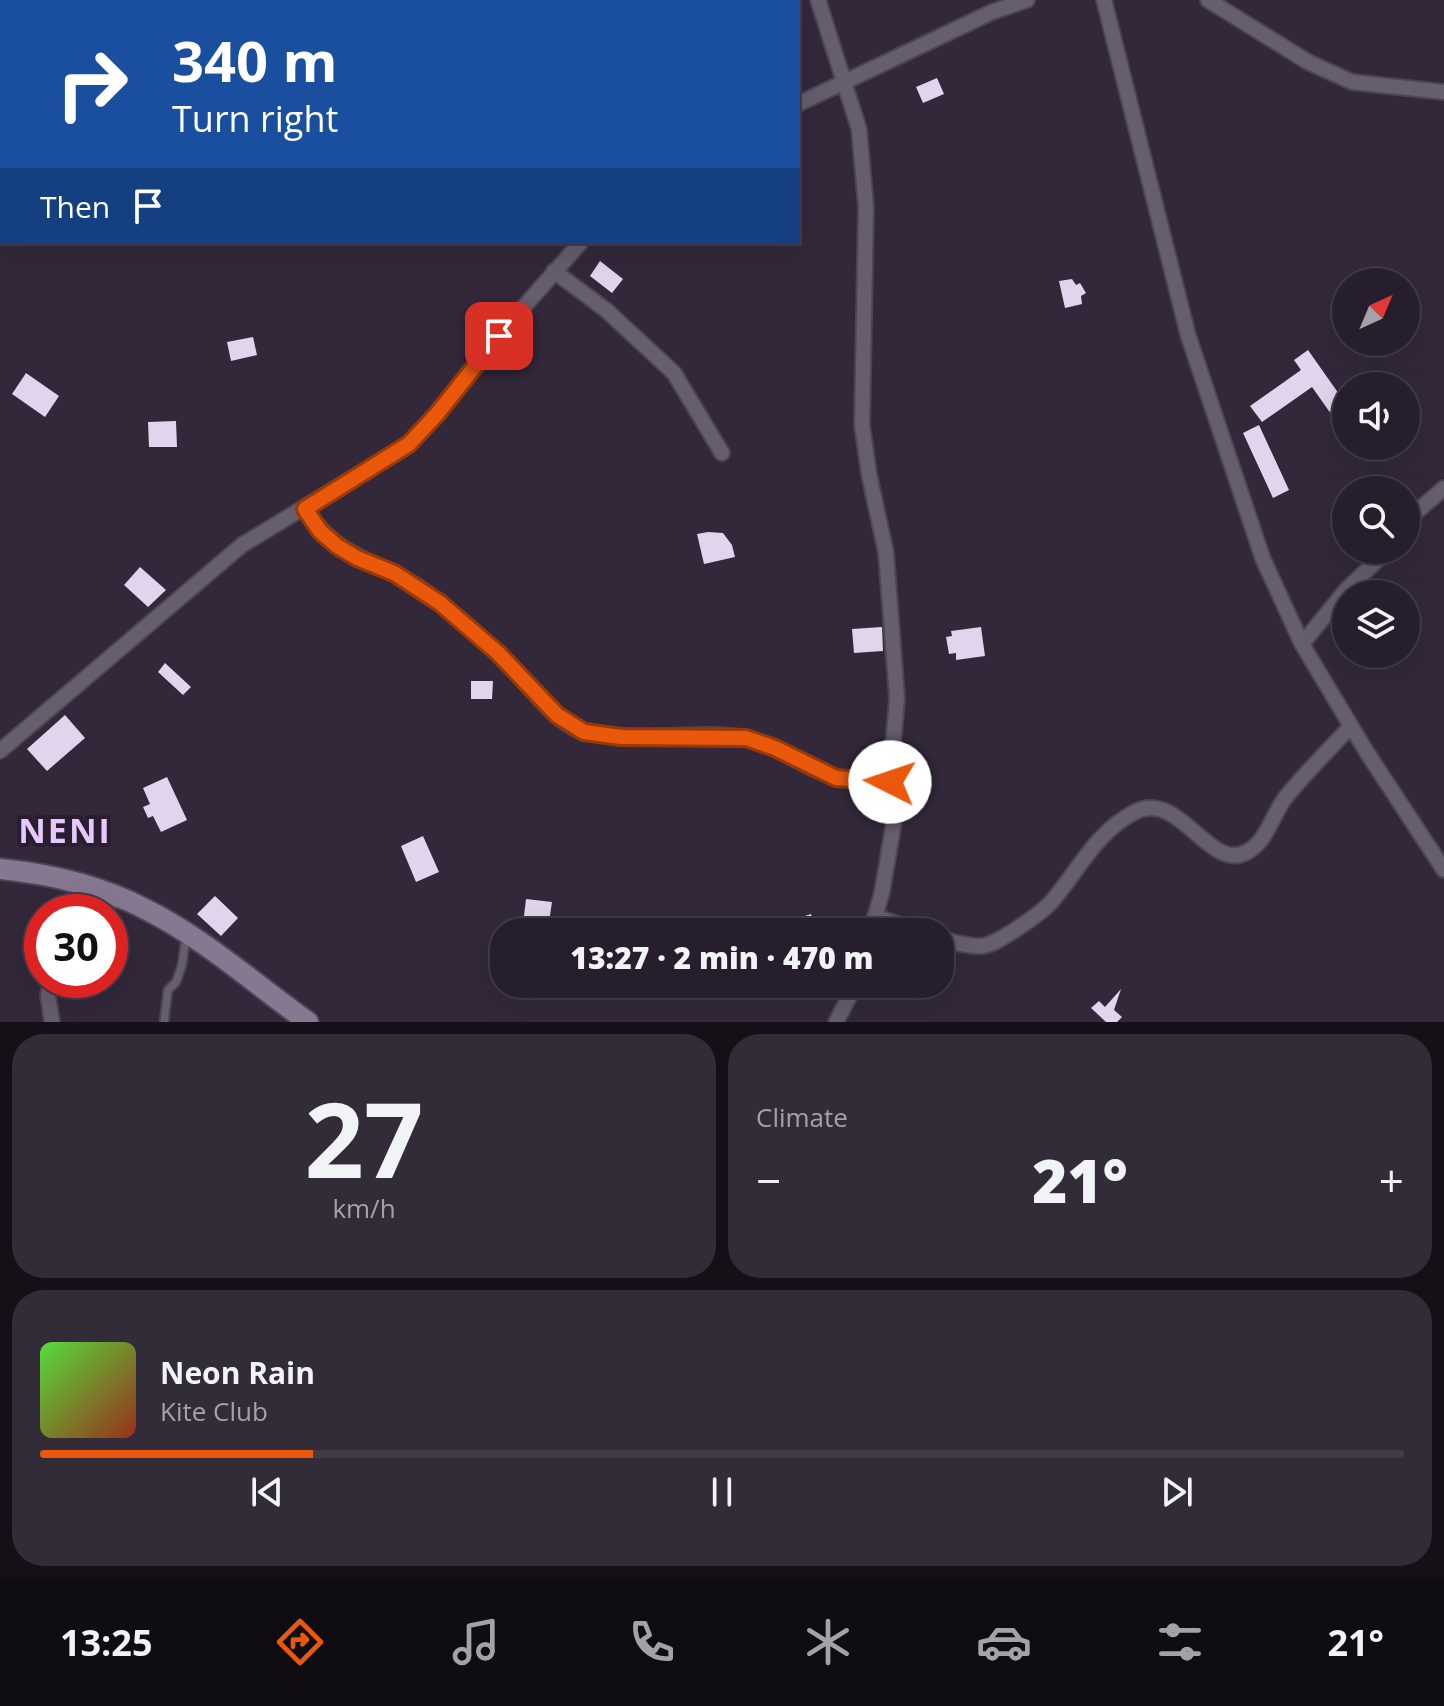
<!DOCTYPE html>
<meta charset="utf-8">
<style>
:root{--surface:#261e2c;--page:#322b38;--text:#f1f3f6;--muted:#a4a2a9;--line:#423c48;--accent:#ea580c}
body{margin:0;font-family:"Open Sans",sans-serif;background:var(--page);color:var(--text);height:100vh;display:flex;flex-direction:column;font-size:30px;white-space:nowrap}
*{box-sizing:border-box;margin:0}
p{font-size:26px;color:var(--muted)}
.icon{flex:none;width:44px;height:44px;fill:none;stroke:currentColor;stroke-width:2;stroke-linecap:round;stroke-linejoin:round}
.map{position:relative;height:1022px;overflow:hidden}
.sheet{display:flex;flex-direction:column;gap:12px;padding:12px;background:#151018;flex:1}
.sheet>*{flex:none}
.banner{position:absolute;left:0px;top:0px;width:800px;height:244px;box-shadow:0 8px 32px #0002,0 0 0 2px var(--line);background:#1a4fa0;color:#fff;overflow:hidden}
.needle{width:52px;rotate:44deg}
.buttons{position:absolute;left:1332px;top:268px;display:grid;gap:16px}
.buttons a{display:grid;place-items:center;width:88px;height:88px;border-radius:50%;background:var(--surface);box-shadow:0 8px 32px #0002,0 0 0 2px var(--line);font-size:40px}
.speed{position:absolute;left:24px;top:894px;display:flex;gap:16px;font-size:40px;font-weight:700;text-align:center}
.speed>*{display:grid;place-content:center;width:104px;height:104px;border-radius:50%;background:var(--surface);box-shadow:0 8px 32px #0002,0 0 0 2px var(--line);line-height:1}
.speed .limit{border:12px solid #d22;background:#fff;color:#111}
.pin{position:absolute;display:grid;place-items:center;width:68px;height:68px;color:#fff;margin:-34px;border-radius:16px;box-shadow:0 4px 12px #0006}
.me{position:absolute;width:88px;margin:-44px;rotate:274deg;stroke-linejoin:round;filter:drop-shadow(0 0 6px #0008)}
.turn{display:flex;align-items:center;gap:28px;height:168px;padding:0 40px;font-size:36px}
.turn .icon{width:104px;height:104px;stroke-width:2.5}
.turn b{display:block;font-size:56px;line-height:68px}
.then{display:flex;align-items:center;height:76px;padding:0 40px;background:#0003;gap:16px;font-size:30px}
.big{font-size:60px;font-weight:800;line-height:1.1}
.sheet .tile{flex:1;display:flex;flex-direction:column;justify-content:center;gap:12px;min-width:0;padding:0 28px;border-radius:32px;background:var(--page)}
.sheet .dial{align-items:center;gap:0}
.dial b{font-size:104px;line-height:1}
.song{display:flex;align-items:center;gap:24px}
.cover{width:96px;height:96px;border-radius:12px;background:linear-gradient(135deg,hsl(110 70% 55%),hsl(10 70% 35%))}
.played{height:8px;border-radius:4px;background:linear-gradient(90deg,var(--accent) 20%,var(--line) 20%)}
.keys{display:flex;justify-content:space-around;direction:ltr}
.heat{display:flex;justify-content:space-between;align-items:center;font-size:44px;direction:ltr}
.sheet .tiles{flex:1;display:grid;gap:12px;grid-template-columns:1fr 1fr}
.tile:last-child{grid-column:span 2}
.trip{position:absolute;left:490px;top:918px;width:464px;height:80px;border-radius:32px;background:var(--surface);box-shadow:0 8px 32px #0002,0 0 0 2px var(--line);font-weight:800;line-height:80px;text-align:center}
.menu{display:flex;height:128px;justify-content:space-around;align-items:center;background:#0f0c12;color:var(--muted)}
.menu .icon{width:56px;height:56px}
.menu .on{color:var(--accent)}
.menu b{font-size:36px;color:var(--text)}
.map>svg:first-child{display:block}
.building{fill:#e1d4ec}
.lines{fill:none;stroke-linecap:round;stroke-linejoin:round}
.lane-casing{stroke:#4d4455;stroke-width:11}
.street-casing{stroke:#4d4455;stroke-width:18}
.secondary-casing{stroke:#4d4455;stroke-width:24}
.lane{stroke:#665d6d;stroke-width:7}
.street{stroke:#665d6d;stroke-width:14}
.secondary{stroke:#867891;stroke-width:20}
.route-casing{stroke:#983908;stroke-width:20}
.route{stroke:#ea580c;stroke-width:14}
.labels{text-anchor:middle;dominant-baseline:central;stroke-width:8;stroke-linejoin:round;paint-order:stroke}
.district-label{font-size:34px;font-weight:bold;letter-spacing:2px;fill:#e6c8fe;stroke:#281e2f}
</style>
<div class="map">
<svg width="1444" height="1022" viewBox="0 0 1444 1022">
<rect width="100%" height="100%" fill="#32283a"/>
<path class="building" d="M937,78l7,16 -21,9 -7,-16z
M600,261l23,18 -11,14 -22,-17z
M1072,279l4,6 4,-2 6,10 -5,3 1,8 -17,4 -6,-27z
M253,337l4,18 -26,6 -4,-19z
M1308,350l38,54v10l-10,7 -24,-34 -50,35 -12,-16 51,-36 -7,-10z
M26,373l33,23 -14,21 -33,-23z
M176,421l1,26h-28l-1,-25z
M1259,425l30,65 -16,8 -30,-65z
M708,532l15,1 9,12 3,12 -31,7 -7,-30z
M140,567l26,23 -18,17 -24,-22z
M882,627l1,24 -29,2 -2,-24z
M981,627l4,29 -29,4v-7l-7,1 -3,-17 6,-1 -1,-5z
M165,663l26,24 -8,8 -25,-23z
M471,681h22l-1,18h-21z
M65,715l20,23 -38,33 -20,-22z
M167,777l20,43 -26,12 -8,-16 -5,2 -5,-11 7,-3 -7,-16z
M423,836l16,36 -23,10 -15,-36z
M215,896l23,22 -17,18 -24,-22z
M526,899l26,3 -4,27 -25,-5z
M811,914l6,18h-34l-3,-8z
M1121,989l-7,21 8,7 -5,5h-11l-15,-14 8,-7 6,6z"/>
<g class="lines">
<defs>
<path id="lane" d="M164,1022l4,-32 8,-8 6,-17 4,-28"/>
<path id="street" d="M818,0l41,129 7,78 -4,218 7,49 17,79 11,145 -7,84 4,40 -12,70 -11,40
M1104,0l84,335 75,224 39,85 64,107 78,119
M1208,0l100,62 44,20 92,10
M798,104l194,-92 35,-12
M0,160h2
M554,271l52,39 68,63 48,80
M305,509c37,55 76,49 123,85 24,18 48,38 70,59 25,24 52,66 84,79 7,2 17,2 24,3 45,6 97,-5 140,3 33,7 58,31 89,39 17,5 38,4 55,5
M1406,521l38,-33
M1302,644l45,-55 41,-39
M0,751l242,-206 167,-101 28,-30 77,-96 67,-76
M102,912l14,-16
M875,916l45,16
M940,938c13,4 28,9 42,8 11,-1 23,-10 33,-16 13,-9 28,-18 38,-30 27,-32 44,-69 82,-88 45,-23 74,61 112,40 20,-11 25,-36 38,-54 20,-25 44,-48 66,-72
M51,980l-3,16 4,26
M836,1022l20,-38"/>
<path id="secondary" d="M0,869c51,5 102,17 147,41 58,29 109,75 161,112"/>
</defs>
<use href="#lane" class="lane-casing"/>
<use href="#street" class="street-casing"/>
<use href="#secondary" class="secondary-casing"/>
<use href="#lane" class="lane"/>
<use href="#street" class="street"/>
<use href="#secondary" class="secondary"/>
</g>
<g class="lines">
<defs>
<path id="route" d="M499,336l-62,78 -28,30 -104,65 15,22 17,15 20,12 37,15 46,30 58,50 59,62 27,17 37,5 125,1 29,10 61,30 54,4"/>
</defs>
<use href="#route" class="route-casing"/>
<use href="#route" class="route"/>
</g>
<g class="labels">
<g class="district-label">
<text x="65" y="830">NENI</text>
</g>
</g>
</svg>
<div class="buttons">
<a><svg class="needle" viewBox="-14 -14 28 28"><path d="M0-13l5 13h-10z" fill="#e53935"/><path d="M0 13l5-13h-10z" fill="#a4a2a9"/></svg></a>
<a><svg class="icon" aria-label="sound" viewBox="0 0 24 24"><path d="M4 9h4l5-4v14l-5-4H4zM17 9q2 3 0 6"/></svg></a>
<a><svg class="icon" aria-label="search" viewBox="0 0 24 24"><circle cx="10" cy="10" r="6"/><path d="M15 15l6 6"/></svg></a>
<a><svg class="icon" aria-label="layers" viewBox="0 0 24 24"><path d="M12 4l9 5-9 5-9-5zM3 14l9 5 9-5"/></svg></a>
</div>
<div class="speed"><div class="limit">30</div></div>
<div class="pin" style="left:499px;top:336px;background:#d93025"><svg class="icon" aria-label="arrive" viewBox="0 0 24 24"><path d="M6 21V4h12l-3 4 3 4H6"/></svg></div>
<svg class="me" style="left:890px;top:782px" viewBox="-20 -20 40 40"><circle r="19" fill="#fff"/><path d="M0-13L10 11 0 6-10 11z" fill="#ea580c"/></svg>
<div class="trip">13:27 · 2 min · 470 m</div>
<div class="banner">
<div class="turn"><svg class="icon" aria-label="right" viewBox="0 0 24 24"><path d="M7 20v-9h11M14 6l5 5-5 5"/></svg><div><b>340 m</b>Turn right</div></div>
<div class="then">Then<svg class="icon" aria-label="arrive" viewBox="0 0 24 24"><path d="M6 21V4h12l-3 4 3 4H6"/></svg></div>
</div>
</div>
<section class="sheet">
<div class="tiles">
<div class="tile dial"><b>27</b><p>km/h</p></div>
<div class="tile"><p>Climate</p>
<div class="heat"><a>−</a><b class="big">21°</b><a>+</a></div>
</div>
<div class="tile">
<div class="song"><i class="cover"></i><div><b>Neon Rain</b><p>Kite Club</p></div></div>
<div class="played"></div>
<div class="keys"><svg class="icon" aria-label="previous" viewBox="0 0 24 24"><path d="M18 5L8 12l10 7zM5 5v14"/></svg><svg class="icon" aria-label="pause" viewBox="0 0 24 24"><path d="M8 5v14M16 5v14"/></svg><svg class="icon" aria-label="next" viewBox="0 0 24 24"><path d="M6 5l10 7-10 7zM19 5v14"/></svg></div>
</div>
</div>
</section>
<nav class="menu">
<b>13:25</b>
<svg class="icon on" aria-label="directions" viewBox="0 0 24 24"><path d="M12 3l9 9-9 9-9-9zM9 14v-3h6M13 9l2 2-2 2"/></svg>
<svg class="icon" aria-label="music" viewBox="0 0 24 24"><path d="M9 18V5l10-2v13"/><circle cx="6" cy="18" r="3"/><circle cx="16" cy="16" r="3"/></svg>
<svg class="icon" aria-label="phone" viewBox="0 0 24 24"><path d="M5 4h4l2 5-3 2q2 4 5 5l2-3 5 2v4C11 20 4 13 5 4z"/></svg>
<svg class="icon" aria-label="climate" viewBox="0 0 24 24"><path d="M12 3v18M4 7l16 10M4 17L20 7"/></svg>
<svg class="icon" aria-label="car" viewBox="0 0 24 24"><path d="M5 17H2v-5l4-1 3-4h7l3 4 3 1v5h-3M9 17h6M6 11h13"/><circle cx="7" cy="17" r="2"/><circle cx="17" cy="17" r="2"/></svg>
<svg class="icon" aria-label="filters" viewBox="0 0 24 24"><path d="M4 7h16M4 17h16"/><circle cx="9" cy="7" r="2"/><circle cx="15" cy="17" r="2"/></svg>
<b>21°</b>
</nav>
